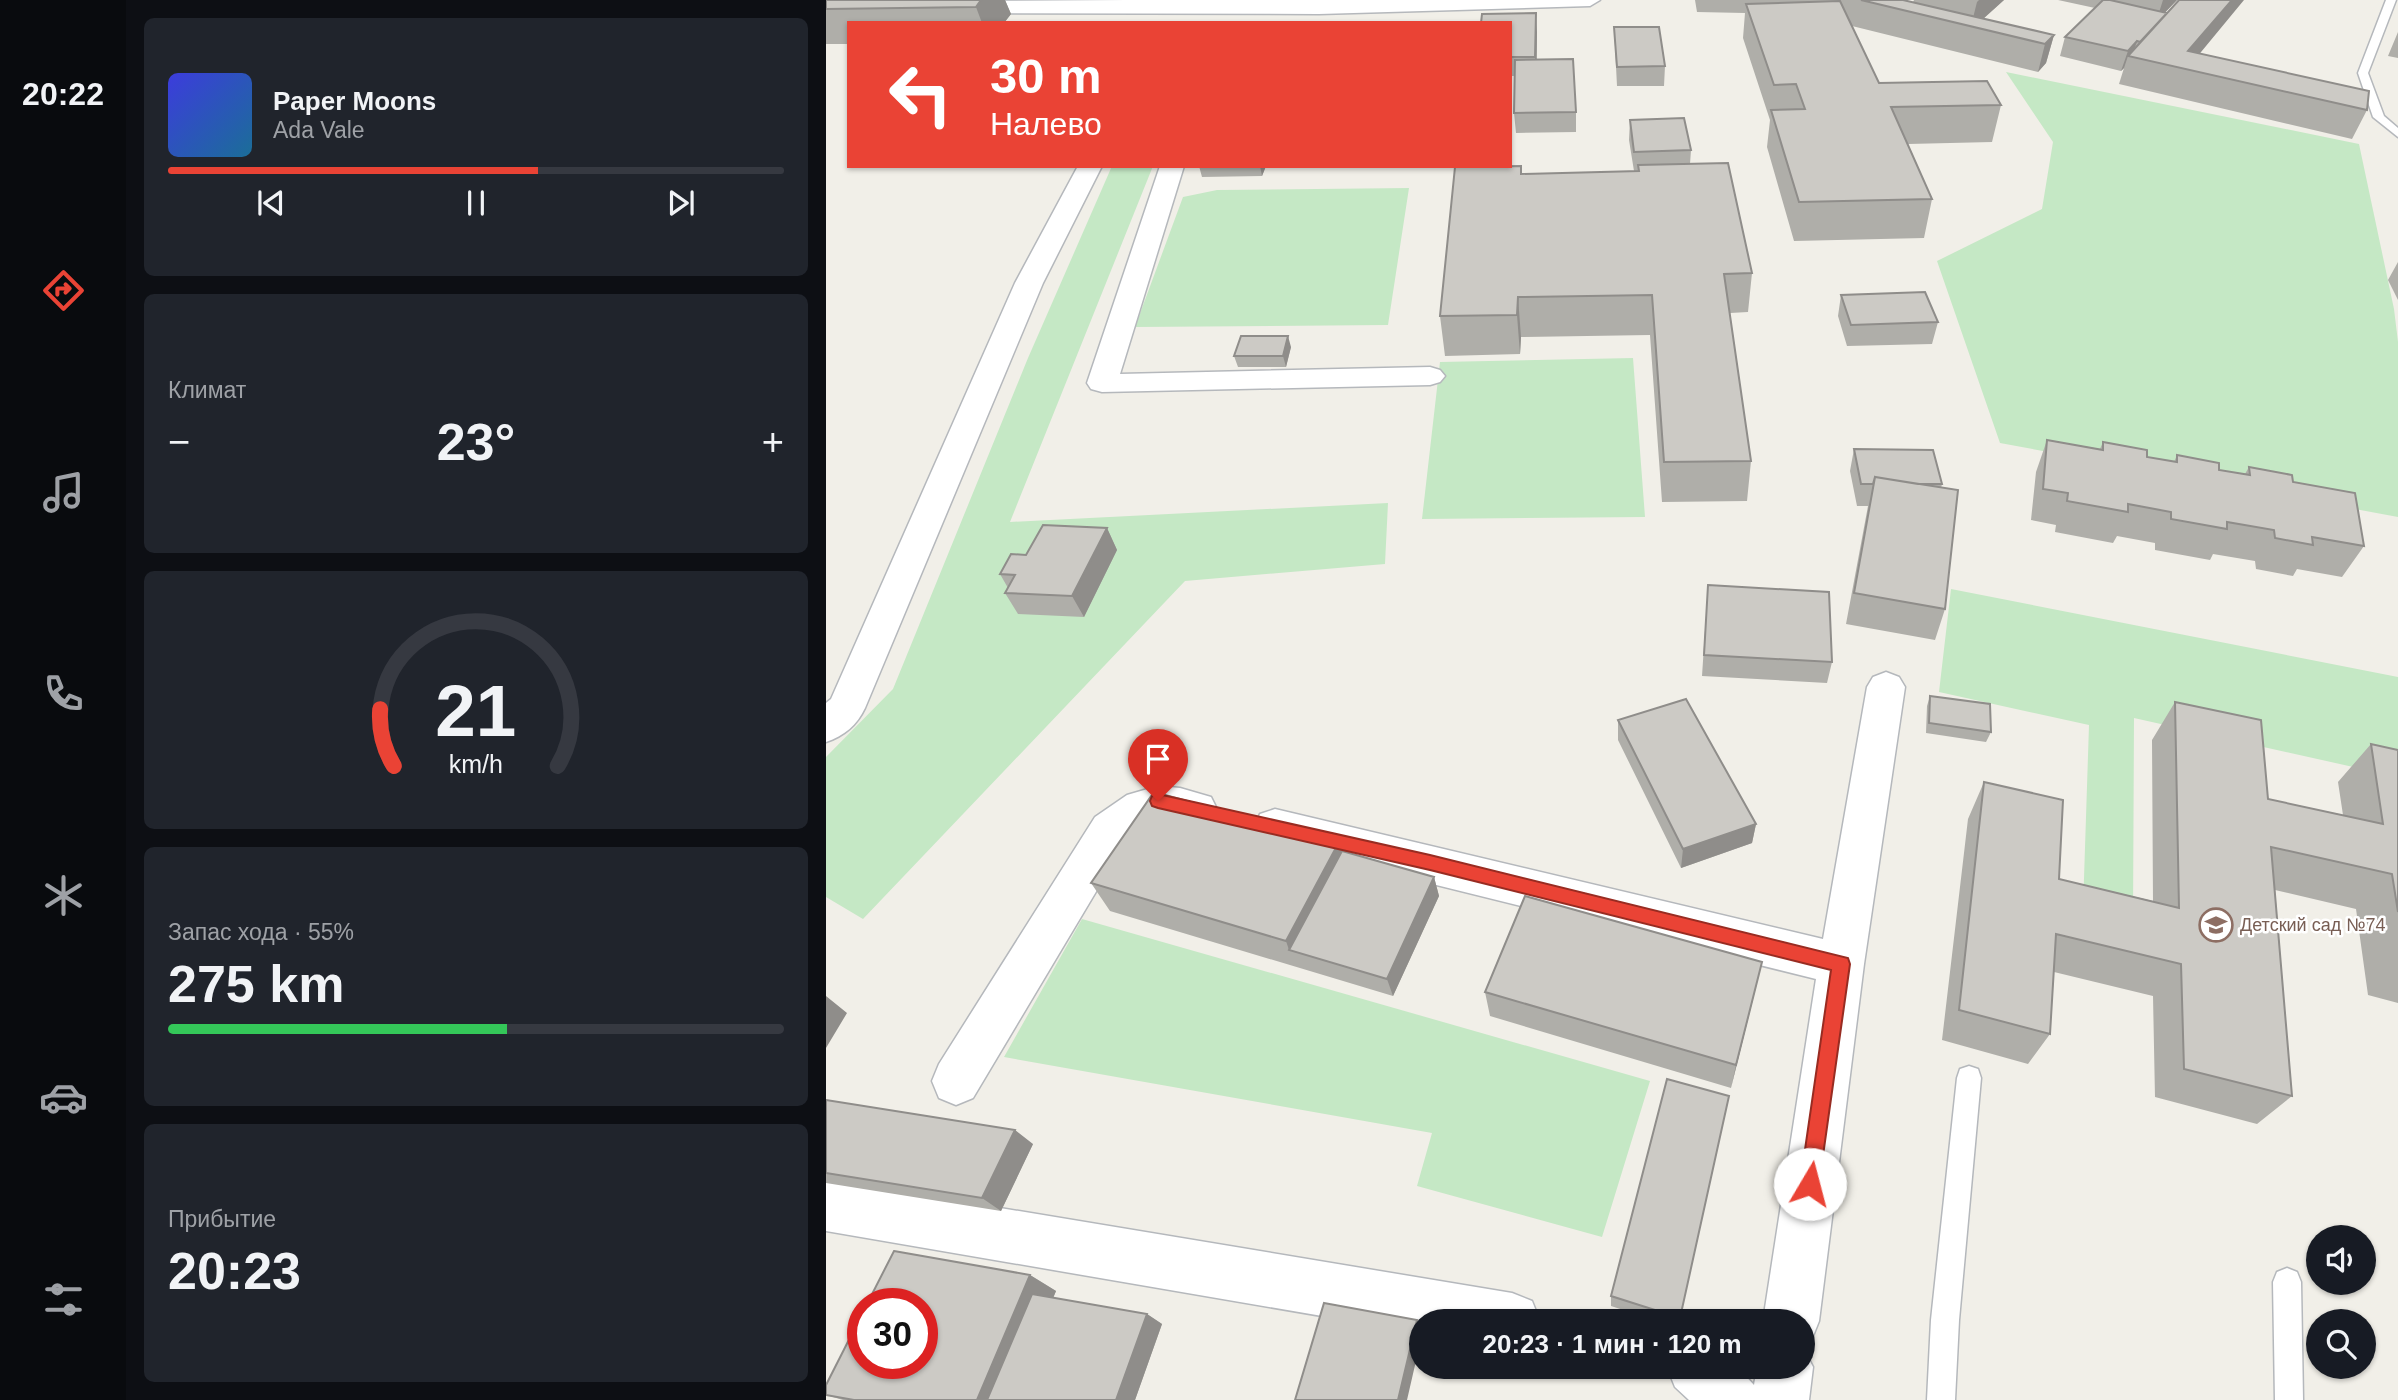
<!DOCTYPE html>
<html lang="ru">
<meta charset="utf-8">
<style>
:root{--surface:#171b24;--page:#20242c;--text:#f1f3f6;--muted:#9ea1a6;--line:#363941;--accent:#ea4335}
body{margin:0;font-family:Helvetica,sans-serif;background:var(--page);color:var(--text);height:100vh;display:flex;flex-direction:column;font-size:26px;white-space:nowrap}
*{box-sizing:border-box;margin:0}
p{font-size:23px;color:var(--muted)}
.icon{flex:none;width:38px;height:38px;fill:none;stroke:currentColor;stroke-width:2;stroke-linecap:round;stroke-linejoin:round}
.map{position:relative;flex:1;overflow:hidden}
.drawer{display:flex;flex-direction:column;gap:18px;padding:18px;background:#0d0f14;width:700px}
.drawer>*{flex:none}
.banner{position:absolute;left:21px;top:21px;width:665px;height:147px;border-radius:0px;box-shadow:0 2px 5px #0004;background:#ea4335;color:#fff;overflow:hidden}
.tools{position:absolute;left:1480px;top:1225px;display:grid;gap:14px}
.tools a{display:grid;place-items:center;width:70px;height:70px;border-radius:50%;background:var(--surface);box-shadow:0 2px 5px #0004;font-size:35px}
.speed{position:absolute;left:21px;top:1288px;display:flex;gap:14px;font-size:35px;font-weight:700;text-align:center}
.speed>*{display:grid;place-content:center;width:91px;height:91px;border-radius:50%;background:var(--surface);box-shadow:0 2px 5px #0004;line-height:1}
.speed .limit{border:10px solid #d22;background:#fff;color:#111}
.pin{position:absolute;display:grid;place-items:center;width:60px;height:60px;color:#fff;margin:-72px -30px;border-radius:50% 50% 50% 0;rotate:-45deg;box-shadow:0 0 7px #0007}
.pin .icon{rotate:45deg}
.me{position:absolute;width:77px;margin:-38px;rotate:8deg;stroke-linejoin:round;filter:drop-shadow(0 0 5px #0008)}
.turn{display:flex;align-items:center;gap:24px;height:147px;padding:0 28px;font-size:32px}
.turn .icon{width:91px;height:91px;stroke-width:2.5}
.turn b{display:block;font-size:49px;line-height:60px}
.big{font-size:52px;font-weight:700;line-height:1.1}
.drawer .card{flex:1;display:flex;flex-direction:column;justify-content:center;gap:10px;min-width:0;padding:0 24px;border-radius:10px;background:var(--page)}
.drawer .dial{align-items:center;gap:0}
.dial svg{height:182px;overflow:visible;fill:none;stroke:var(--line);stroke-width:7;stroke-linecap:round;text-anchor:middle}
.dial text{fill:var(--text);stroke:none}
.song{display:flex;align-items:center;gap:21px}
.cover{width:84px;height:84px;border-radius:10px;background:linear-gradient(135deg,hsl(240 70% 55%),hsl(200 70% 35%))}
.played{height:7px;border-radius:4px;background:linear-gradient(90deg,var(--accent) 60%,var(--line) 60%)}
.keys{display:flex;justify-content:space-around;direction:ltr}
.heat{display:flex;justify-content:space-between;align-items:center;font-size:38px;direction:ltr}
.charge{height:10px;border-radius:5px;background:linear-gradient(90deg,#34c759 55%,var(--line) 0)}
.trip{position:absolute;left:583px;top:1309px;width:406px;height:70px;border-radius:35px;background:var(--surface);box-shadow:0 2px 5px #0004;font-weight:700;line-height:70px;text-align:center}
main{display:flex;flex:1;min-height:0}
.tab-bar{display:flex;flex-direction:column;width:126px;justify-content:space-around;align-items:center;background:#090b0e;color:var(--muted)}
.tab-bar .icon{width:49px;height:49px}
.tab-bar .selected{color:var(--accent)}
.tab-bar b{font-size:32px;color:var(--text)}
.map>svg:first-child{display:block}
.green{fill:#c5e8c5}
.lines{fill:none;stroke-linecap:round;stroke-linejoin:round}
.service-casing{stroke:#b5b8bc;stroke-width:3}
.minor-casing{stroke:#b5b8bc;stroke-width:3}
.service{fill:#fff;fill-rule:evenodd}
.minor{fill:#fff;fill-rule:evenodd}
.wall{fill:#afaea9}
.shaded-wall{fill:#8f8d8a}
.building{fill:#cccac5;stroke:#8f8d8a;stroke-width:2}
.route{fill:#ea4335;stroke:#982c22;stroke-width:2}
.labels{text-anchor:middle;dominant-baseline:central;stroke-width:5;stroke-linejoin:round;paint-order:stroke}
.education-label{font-size:18px;fill:#785e54;stroke:#fff;text-anchor:start}
</style>
<main>
<nav class="tab-bar">
<b>20:22</b>
<svg class="icon selected" aria-label="directions" viewBox="0 0 24 24"><path d="M12 3l9 9-9 9-9-9zM9 14v-3h6M13 9l2 2-2 2"/></svg>
<svg class="icon" aria-label="music" viewBox="0 0 24 24"><path d="M9 18V5l10-2v13"/><circle cx="6" cy="18" r="3"/><circle cx="16" cy="16" r="3"/></svg>
<svg class="icon" aria-label="phone" viewBox="0 0 24 24"><path d="M5 4h4l2 5-3 2q2 4 5 5l2-3 5 2v4C11 20 4 13 5 4z"/></svg>
<svg class="icon" aria-label="climate" viewBox="0 0 24 24"><path d="M12 3v18M4 7l16 10M4 17L20 7"/></svg>
<svg class="icon" aria-label="car" viewBox="0 0 24 24"><path d="M5 17H2v-5l4-1 3-4h7l3 4 3 1v5h-3M9 17h6M6 11h13"/><circle cx="7" cy="17" r="2"/><circle cx="17" cy="17" r="2"/></svg>
<svg class="icon" aria-label="filters" viewBox="0 0 24 24"><path d="M4 7h16M4 17h16"/><circle cx="9" cy="7" r="2"/><circle cx="15" cy="17" r="2"/></svg>
</nav>
<section class="drawer">
<div class="card">
<div class="song"><i class="cover"></i><div><b>Paper Moons</b><p>Ada Vale</p></div></div>
<div class="played"></div>
<div class="keys"><svg class="icon" aria-label="previous" viewBox="0 0 24 24"><path d="M18 5L8 12l10 7zM5 5v14"/></svg><svg class="icon" aria-label="pause" viewBox="0 0 24 24"><path d="M8 5v14M16 5v14"/></svg><svg class="icon" aria-label="next" viewBox="0 0 24 24"><path d="M6 5l10 7-10 7zM19 5v14"/></svg></div>
</div>
<div class="card"><p>Климат</p>
<div class="heat"><a>−</a><b class="big">23°</b><a>+</a></div>
</div>
<div class="card dial"><svg viewBox="0 0 100 80">
<path d="M14 69A42 42 0 1 1 86 69"/>
<path d="M14 69A42 42 0 0 1 8 44" stroke="#ea4335"/>
<text x="50" y="56" font-size="32" font-weight="700">21</text>
<text x="50" y="72" font-size="11">km/h</text>
</svg></div>
<div class="card"><p>Запас хода · 55%</p><b class="big">275 km</b><div class="charge"></div></div>
<div class="card"><p>Прибытие</p><b class="big">20:23</b></div>
</section>
<div class="map">
<svg width="1572" height="1400" viewBox="0 0 1572 1400">
<rect width="100%" height="100%" fill="#f1efe8"/>
<path class="green" d="M1180,72l353,72 35,165 4,33v175l-398,-74 -63,-182 105,-52 11,-67z
M286,166h41l-143,356 378,-19 -3,61 -200,17 -322,338 -37,-22v-140l67,-68 135,-331z
M583,188l-21,137 -253,2 48,-130 34,-7z
M807,358l12,159 -223,2 18,-157z
M1125,589l447,88v100l-264,-59 -1,202 -50,-11 6,-184 -150,-33z
M256,919l568,162 -48,156 -185,-51 15,-53 -428,-76z"/>
<g class="lines">
<defs>
<path id="service" d="M1560,0h10l-28,73 16,43 14,12v9l-25,-20 -15,-44z
M1143,1066l9,3 3,9 -22,242 -4,80h-28l4,-80 26,-242 3,-9z
M1461,1268l10,4 4,10 2,118h-28l-2,-118 4,-10z"/>
<path id="minor" d="M301,0h473l-10,6 -271,8 -365,-1 -10,-6 10,-6z
M252,166h24l-59,117 -178,425c-8,17 -21,28 -39,34v-39l5,-4 184,-416z
M334,166h24l-64,208 310,-7 10,3 5,6 -5,6 -10,3 -328,7 -11,-3 -4,-6z
M1060,672l13,5 6,10 -41,277 -45,357 -8,20 -9,3v-23h-39l53,-342 -541,-134 -15,-5 -6,-13 6,-13 15,-5 548,130 44,-252 6,-10z
M332,786l22,2 31,9 6,12 -6,12 -15,5 -41,-5 -30,22 -152,255 -17,7 -17,-7 -7,-17 7,-17 156,-247 32,-22z
M0,1179l686,114 20,8 8,20h-119v12l-595,-102z
M976,1346l11,21 -4,33h-120l-14,-13 -8,-20h70l17,18 3,-18h45z"/>
</defs>
<use href="#service" class="service-casing"/>
<use href="#minor" class="minor-casing"/>
<use href="#service" class="service"/>
<use href="#minor" class="minor"/>
</g>
<path class="wall" d="M0,0h179l6,14 -7,9h-155v21h-23z
M869,0h208l10,2 1,-2h90l-21,19 71,16 -8,28 -8,9 -186,-46 27,57 122,22 -9,37 -84,2 24,55 -8,39 -130,3 -27,-94 3,-27 -27,-82 2,-25 -48,-1z
M1232,0h119l-12,12 34,42 168,56 -15,29 -233,-55 5,-16 -3,3 -61,-15 5,-19 30,-29z
M684,23l27,9v28l39,52v20l-60,1 -2,-20 1,-37h-5z
M788,27l51,39 -1,20h-47z
M1572,32v26l-10,-2z
M804,120l61,30 -1,14 62,109 -4,39 -18,1 21,148 -4,40 -85,1 -12,-167 -129,2 -1,17 -75,2 -5,-40 81,-150 1,8 112,-3 -5,-31z
M373,166h67l-4,10 -60,1z
M1572,262v38l-10,-20z
M1015,295l97,27 -6,22 -85,2 -9,-30z
M465,347l-5,20h-48l-4,-11z
M1221,440l53,9 3,-7 44,15 27,5 3,-7 42,15 26,4 4,-7 44,15 71,64 -22,31 -45,-8 -4,7 -37,-7 -1,-8 -42,-7 -3,6 -55,-10v-7l-38,-7 -4,7 -58,-11 1,-7 -25,-5 5,-48z
M1028,449l88,35 -1,4 4,121 -10,31 -89,-16 22,-118h-11l-7,-35z
M281,528l10,22 -33,67 -66,-3 -13,-21 3,-5 -8,-14 26,-19z
M882,585l124,77 -5,21 -125,-7z
M1104,696l61,36 -5,10 -60,-9 1,-27z
M1349,702l93,97 75,16 -5,-33 33,-38 27,6v253l-30,-8 -12,-86 -81,-19 17,206 -35,28 -102,-27 -2,-101 -99,-24 -4,62 -22,30 -86,-24 26,-221 16,-37 75,97 94,22 -1,-161z
M792,720l138,104 -4,19 -71,25 -63,-128z
M516,851l92,26 5,19 -46,100 -283,-85 -19,-28z
M936,962l-31,126 -241,-72 -5,-24z
M903,1096l-50,225h-22l-46,-15v-10z
M0,1100l207,44 -32,67 -175,-28z
M204,1275l26,16 -3,7 94,16 15,10 -27,76h-292l-17,-5z"/>
<path class="shaded-wall" d="M155,0h24l6,14 -7,9h-22l-6,-16z
M1153,0h25l-30,27 -3,-1 6,-24z
M1337,0h14l-21,22z
M1406,0h12l-57,69 1,-18z
M710,13l1,19 -1,44 -1,-19z
M1228,35l-8,28 -8,9 7,-28z
M1311,41l-5,16 -4,-1 -4,12 -3,3 7,-20z
M434,166h6l-4,10z
M692,297l3,40 -1,17 -3,-39z
M462,336l3,11 -5,20 -3,-11z
M281,528l10,22 -33,67 -12,-21z
M930,824l-4,19 -71,25 2,-19z
M513,842l10,28 -60,80 -3,-9z
M608,877l5,19 -46,100 -6,-17z
M936,962l-6,25 -25,101 5,-23z
M0,996l21,17 -21,35z
M189,1130l18,14 -32,67 -19,-13z
M204,1275l26,16 -45,109h-34z
M321,1314l15,10 -27,76h-19z
M591,1320l4,7v12l-14,61h-9z"/>
<path class="building" d="M0,0h155l-5,7 -150,2z
M1035,0h42l151,35 -9,9z
M1277,0h7l57,13 -27,29 -3,-1 -9,10 -63,-14z
M1353,0h53l-44,51 181,40 -2,19 -239,-54z
M1014,1l39,82 108,-2 14,24 -110,2 41,92 -133,3 -28,-92 34,-1 -9,-25 -22,1 -28,-81z
M710,13l-1,44h-25v-34h-29l1,-9z
M788,27h45l6,39 -48,1z
M747,59l3,53 -62,1 1,-53z
M858,118l7,32 -57,2 -4,-32z
M902,163l24,110 -28,1 27,187 -87,1 -12,-167 -134,2 -1,18 -77,1 15,-149 66,-1v8l118,-3 -1,-6z
M1099,292l13,30 -87,3 -10,-30z
M415,336h47l-5,20h-49z
M1221,440l56,10v-8l44,8v7l30,5v-7l42,8v7l31,5 -1,-8 43,8 1,7 62,11 9,53 -52,-9 1,8 -38,-7 -1,-8 -47,-8v7l-56,-10v-7l-43,-8v8l-61,-11 1,-8 -25,-4z
M1028,449l79,1 9,34h-24l-43,-7 -2,7h-12z
M1049,477l83,13 -13,119 -91,-16z
M217,525l64,3 -35,68 -67,-3 10,-18 -15,-1 11,-20 15,1z
M882,585l121,7 3,70 -128,-7z
M1104,696l60,8 1,28 -62,-9z
M860,699l70,125 -73,25 -65,-129z
M1349,702l86,18 7,79 115,25 -12,-80 27,6v162l-6,-38 -121,-27 21,249 -108,-27 -3,-105 -125,-30 -6,100 -91,-24 25,-228 79,18 -4,79 120,29z
M328,792l185,50 -53,99 -195,-58z
M516,851l92,26 -47,102 -98,-29z
M699,896l237,66 -26,103 -251,-73z
M841,1079l62,17 -49,222 -69,-22z
M0,1100l189,30 -33,68 -156,-25z
M68,1251l136,24 -53,125h-123l-28,-5v-10l37,-73v51h59v-59h-55z
M206,1294l115,20 -31,86h-129z
M498,1303l93,17 -19,80h-103z"/>
<path class="route" d="M332,794l272,61 418,103 2,6 -32,227 -8,4 -7,-4 -3,-7 31,-214 -401,-100 -272,-62 -6,-2 -2,-5 2,-5z"/>
<defs>
<symbol id="school-ring" viewBox="-11 -11 22 22"><circle r="9.5" fill="#fff" stroke="#8d6e63" stroke-width="1.5"/><path d="M0-5L7-2L0 1L-7-2ZM-4 1L0 2.5L4 1V4Q0 6-4 4Z" fill="#8d6e63"/></symbol>
</defs>
<g fill-rule="evenodd">
<use href="#school-ring" x="1371" y="906" width="38" height="38"/>
</g>
<g class="labels">
<g class="education-label">
<text x="1414" y="925">Детский сад №74</text>
</g>
</g>
</svg>
<div class="tools">
<a><svg class="icon" aria-label="sound" viewBox="0 0 24 24"><path d="M4 9h4l5-4v14l-5-4H4zM17 9q2 3 0 6"/></svg></a>
<a><svg class="icon" aria-label="search" viewBox="0 0 24 24"><circle cx="10" cy="10" r="6"/><path d="M15 15l6 6"/></svg></a>
</div>
<div class="speed"><div class="limit">30</div></div>
<div class="pin" style="left:332px;top:801px;background:#d93025"><svg class="icon" aria-label="arrive" viewBox="0 0 24 24"><path d="M6 21V4h12l-3 4 3 4H6"/></svg></div>
<svg class="me" style="left:984px;top:1184px" viewBox="-20 -20 40 40"><circle r="19" fill="#fff"/><path d="M0-13L10 11 0 6-10 11z" fill="#ea4335"/></svg>
<div class="trip">20:23 · 1 мин · 120 m</div>
<div class="banner">
<div class="turn"><svg class="icon" aria-label="left" viewBox="0 0 24 24"><path d="M17 20v-9H6M10 6l-5 5 5 5"/></svg><div><b>30 m</b>Налево</div></div>
</div>
</div>
</main>
